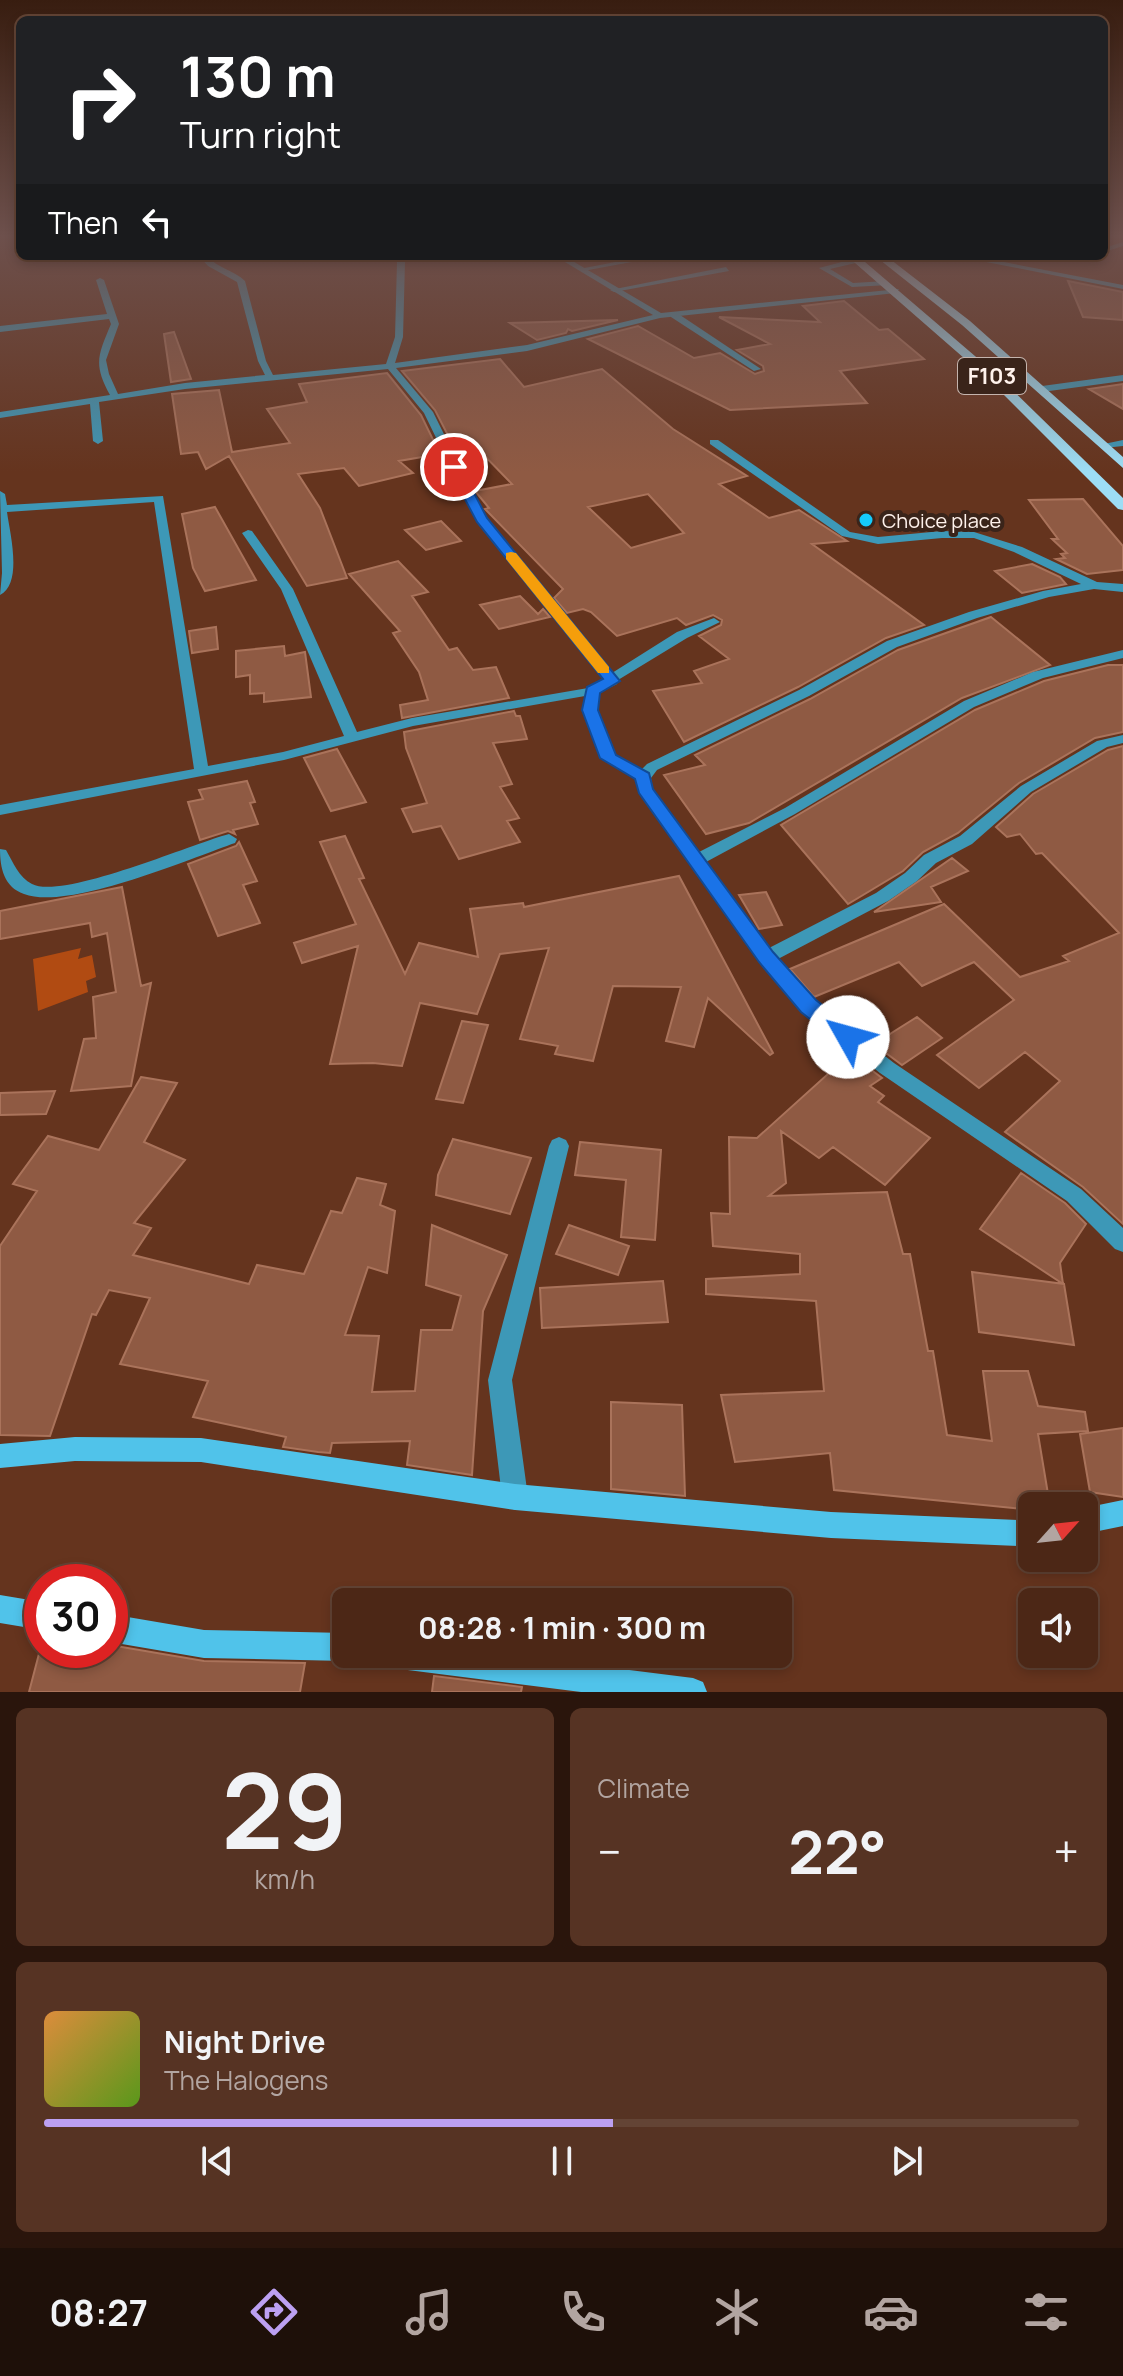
<!DOCTYPE html>
<meta charset="utf-8">
<style>
:root{--surface:#4c2716;--page:#563323;--text:#f1f3f6;--muted:#b2a5a1;--line:#634435;--accent:#bca0f2}
body{margin:0;font-family:Manrope,sans-serif;background:var(--page);color:var(--text);height:100vh;display:flex;flex-direction:column;font-size:30px;white-space:nowrap}
*{box-sizing:border-box;margin:0}
p{font-size:26px;color:var(--muted)}
.icon{flex:none;width:44px;height:44px;fill:none;stroke:currentColor;stroke-width:2;stroke-linecap:round;stroke-linejoin:round}
.map{position:relative;height:1692px;overflow:hidden}
.details{display:flex;flex-direction:column;gap:16px;padding:16px;background:#2a150c;flex:1}
.details>*{flex:none}
.guide{position:absolute;left:16px;top:16px;width:1092px;height:244px;border-radius:12px;box-shadow:0 4px 12px #0003,0 0 0 2px var(--line);background:#202124;color:#fff;overflow:hidden}
.needle{width:52px;rotate:63deg}
.buttons{position:absolute;left:1018px;top:1492px;display:grid;gap:16px}
.buttons a{display:grid;place-items:center;width:80px;height:80px;border-radius:12px;background:var(--surface);box-shadow:0 4px 12px #0003,0 0 0 2px var(--line);font-size:40px}
.speed{position:absolute;left:24px;top:1564px;display:flex;gap:16px;font-size:40px;font-weight:700;text-align:center}
.speed>*{display:grid;place-content:center;width:104px;height:104px;border-radius:50%;background:var(--surface);box-shadow:0 4px 12px #0003,0 0 0 2px var(--line);line-height:1}
.speed .limit{border:12px solid #d22;background:#fff;color:#111}
.pin{position:absolute;display:grid;place-items:center;width:68px;height:68px;color:#fff;margin:-34px;border:4px solid #fff;border-radius:50%;box-shadow:0 2px 8px #0007}
.me{position:absolute;width:88px;margin:-44px;rotate:308deg;stroke-linejoin:round;filter:drop-shadow(0 0 6px #0008)}
.turn{display:flex;align-items:center;gap:28px;height:168px;padding:0 32px;font-size:36px}
.turn .icon{width:104px;height:104px;stroke-width:2.5}
.turn b{display:block;font-size:56px;line-height:68px}
.then{display:flex;align-items:center;height:76px;padding:0 32px;background:#0003;gap:16px;font-size:30px}
.big{font-size:60px;font-weight:700;line-height:1.1}
.details .widget{flex:1;display:flex;flex-direction:column;justify-content:center;gap:12px;min-width:0;padding:0 28px;border-radius:12px;background:var(--page)}
.details .dial{align-items:center;gap:0}
.dial b{font-size:104px;line-height:1}
.song{display:flex;align-items:center;gap:24px}
.cover{width:96px;height:96px;border-radius:12px;background:linear-gradient(135deg,hsl(30 70% 55%),hsl(90 70% 35%))}
.played{height:8px;border-radius:4px;background:linear-gradient(90deg,var(--accent) 55%,var(--line) 55%)}
.keys{display:flex;justify-content:space-around;direction:ltr}
.heat{display:flex;justify-content:space-between;align-items:center;font-size:44px;direction:ltr}
.details .tiles{flex:1;display:grid;gap:16px;grid-template-columns:1fr 1fr}
.widget:last-child{grid-column:span 2}
.trip{position:absolute;left:332px;top:1588px;width:460px;height:80px;border-radius:12px;background:var(--surface);box-shadow:0 4px 12px #0003,0 0 0 2px var(--line);font-weight:700;line-height:80px;text-align:center}
.menu{display:flex;height:128px;justify-content:space-around;align-items:center;background:#1e1009;color:var(--muted)}
.menu .icon{width:56px;height:56px}
.menu .selected{color:var(--accent)}
.menu b{font-size:36px;color:var(--text)}
.map>svg:first-child{display:block}
.green{fill:#b14b12}
.building{fill:#8f5a43;stroke:#aa735b;stroke-width:2;fill-rule:evenodd}
.lines{fill:none;stroke-linecap:round;stroke-linejoin:round}
.lane{fill:#3d98b7;fill-rule:evenodd}
.street{fill:#3d98b7;fill-rule:evenodd}
.secondary{fill:#50c3ea;fill-rule:evenodd}
.primary{fill:#9dddf5;fill-rule:evenodd}
.route{fill:#1a73e8;stroke:#114b97;stroke-width:2}
.slow{fill:#f59e0b}
.poi-dot{fill:#15cafb;stroke:#3a241a;stroke-width:3}
.labels{text-anchor:middle;dominant-baseline:central;stroke-width:8;stroke-linejoin:round;paint-order:stroke}
.far-poi-label{font-size:20px;fill:#fff2ec;stroke:#3a241a;text-anchor:start}
.shield{fill:#3a241a;stroke:#c4b4ad;stroke-width:2}
.shield-label{font-size:22px;font-weight:bold;fill:#fff2ec}
</style>
<div class="map">
<svg width="1123" height="1692" viewBox="0 0 1123 1692">
<rect width="100%" height="100%" fill="#65341e"/>
<path class="green" d="M81,948l-3,11 14,-4 4,22 -10,4 2,11 -50,19 -5,-52z"/>
<path class="building" d="M1068,281l55,11v28l-40,-3z
M844,301l35,29 9,-1 36,30 -84,12 27,32 -137,7 -142,-71 50,-13 56,32 26,-5 35,21 9,-3 -1,-5 -26,-16 33,-6 -51,-27 101,5 -17,-16z
M618,320l-46,11 -4,-2 -2,4 -29,7 -27,-17z
M174,332l17,47 -20,3 -7,-48z
M500,359l24,28 78,-18 71,60 74,47 -28,8 50,34 30,-8 48,31 -35,3 112,81 -38,13 -88,49 -114,55 -31,-51 49,-8 -8,-12 35,-12 -30,-23 22,-11 1,-5 -9,-5 -27,10 -9,-7 -60,18 -26,-24 -8,-3 -16,4 -13,-15 9,-9 -78,-80 4,-1 -14,-17 37,-7 -36,-37 -20,4 -21,-41 -33,-39zM648,494l36,39 -53,15 -43,-41z
M387,373l34,42 19,39 -41,7 14,12 -54,13 -15,-18 -46,6 22,34 27,70 -40,8 -78,-130 -23,13 -8,-17 -17,2 -9,-60 47,-4 13,62 58,-9 -23,-34 40,-7 -8,-18z
M1123,384v25l-34,-20z
M1083,499l40,47v24l-36,4 -31,-15 9,-1 -4,-4 6,-1 -15,-14h6l-29,-39z
M215,507l41,73 -51,11 -12,-23 -11,-54z
M441,521l20,20 -35,9 -21,-20z
M398,561l30,31 -16,4 37,54 8,-2 16,22 23,-3 13,31 -107,20 -2,-13 28,-5 -9,-28 -26,-39 7,-2 -51,-57z
M1032,564l28,13 6,7 -44,9 -27,-22z
M520,596l18,18 5,-5 7,8 -51,12 -19,-24z
M991,617l59,48 -88,33 -213,125 -43,11 -42,-59 41,-10 -10,-10 115,-56 88,-49z
M216,627l2,22 -26,4 -3,-22z
M284,646l1,10 20,-4 6,45 -47,5v-9l-14,1v-19l-14,2v-26z
M1108,665h15v67l-28,6 -76,45 -61,50 -35,19 -20,19 -55,33 -67,-79 194,-115 69,-29z
M514,711l2,5h4l7,23 -34,4 19,41 -12,3 19,31 -12,3 13,21 -61,17 -18,-33 -28,6 -11,-23 25,-6 -21,-55 -2,-16z
M1123,746v478l-40,-37 -78,-55 55,-51 -35,-29 -46,36 -42,-33 77,-55 -40,-38 -52,24 -23,-24 -85,35 -24,-28 154,-65 76,73 49,-16 -6,-5 56,-23 -77,-80 -6,1 -16,-20 -13,3 -11,-10 37,-33 75,-44z
M337,749l29,53 -35,9 -27,-53z
M247,781l8,21 -5,1 8,21 -25,6 2,4 -7,-3 -28,9 -12,-38 15,-3 -4,-9z
M345,836l19,42 -5,1 46,95 14,-31 59,14 -8,-48 53,-6 1,4 155,-31 94,177 -3,2 -62,-57 -14,49 -28,-6 15,-54 -68,-1 -20,75 -38,-7 3,-8 -38,-7 29,-91 -49,6 -23,60 -57,-11 -18,63 -29,-3 -43,1 28,-118 -56,17 -8,-20 62,-19 -36,-82z
M239,842l18,39 -14,4 17,38 -42,13 -30,-72 48,-18z
M952,858l16,13 -37,16 10,15 -67,10z
M122,887l19,99 10,-3 -20,103 -60,5 13,-52 12,-1 -3,-41 23,-5 -9,-59 -15,4 -2,-14 -90,16v-28z
M766,892l16,33 -23,4 -20,-34z
M917,1017l25,21 -40,27 -28,-21z
M462,1021l26,4 -25,78 -27,-4z
M854,1057l28,21 -12,8 14,10 -6,6 52,36 -45,47 -52,-38 -14,11 -38,-27 5,52 -17,13 118,-4 16,62h7l18,97h5l14,84 45,6 -9,-70h45l10,35 47,6 3,19 -50,3 12,72h-18v4l-198,-20 -4,-37 -95,9 -14,-67 103,-4 -8,-90 -110,-7v-15l94,-5v-20l-87,-8 -2,-33 19,1 -1,-77 28,1 82,-74z
M141,1077l36,6 -33,59 41,18 -51,63 17,5 -18,27 116,29 8,-19 47,9 27,-63 11,2 15,-35 29,6 -6,21 15,6 -8,62 -19,-6 -23,68 34,1 -7,56 43,-1 6,-61h31l9,-34 -35,-11 6,-60 75,30 -24,56 -11,164 -65,-10 3,-24 -78,2 -2,10 -12,-1 -35,-5 3,-10 -93,-20 15,-36 -88,-17 30,-66 -41,-8 -13,25 -4,-1 -42,122 -50,-1v-189l37,-55 -24,-7 35,-48 51,14z
M55,1091l-9,23 -46,1v-22z
M453,1139l78,19 -21,56 -74,-19 2,-20z
M580,1142l81,8 -6,90 -34,-3 5,-57 -51,-5z
M1021,1173l44,30 21,21 -26,39 3,21 -83,-55z
M569,1225l60,21 -11,29 -62,-21z
M972,1272l92,12 10,61 -95,-13z
M663,1281l5,41 -126,6 -2,-40z
M611,1402l71,3 3,91 -74,-7z
M1123,1428v69l-33,-5 -10,-58z
M110,1645l94,16 101,2 -5,29h-271l11,-42h70z
M434,1676l88,11 -1,5h-89z"/>
<g class="lines">
<path class="lane" d="M647,256h17l-81,15 -4,-2z
M857,258l3,4 -30,7 23,14 33,-2 3,4 -37,2 -33,-19z
M726,267l3,4 -115,21 -4,-2z
M671,313h6l84,56 -7,2 -83,-54z"/>
<path class="street" d="M1123,242v4l-19,6v-4z
M199,256h8c10,12 27,14 38,25l21,80 7,14 113,-11 9,-27 2,-75 -3,-6h8l3,6 -2,75 -8,26 132,-18 126,-30 -98,-59h9l97,57 238,-24 -3,4 -236,25 -133,33 -131,17 37,44 53,107 126,154 65,-41 37,-14 6,4 -33,16 -69,42 -1,4 -18,9 -2,17 18,46 26,14 6,-6 152,-74 88,-49 82,-29 74,-21 38,-7 -67,-32 -40,-14h-32l-64,6 -36,-8 -132,-92v-4h8l132,92 28,5 64,-6 32,1 48,15 75,35 26,2v8l-29,-3 -45,8 -72,21 -80,29 -88,49 -152,74 -6,8 2,11 46,63 86,-44 179,-107 69,-29 90,-22v8l-80,20 -69,29 -179,107 -89,48 63,86 107,-55 29,-20 19,-18 36,-19 61,-50 76,-45 26,-6v8l-16,4 -76,45 -59,52 -36,19 -19,18 -29,20 -110,58 36,42 80,62 187,126 42,39v24l-8,-3 -48,-48 -187,-128 -78,-62 -42,-49 -120,-170 -4,-13 -34,-21 -19,-48 2,-14 -172,30 -129,34 -284,55v-10l194,-36 -40,-267 -147,10c3,22 16,71 -7,83l2,-22 -2,-82 5,3 2,11 156,-9 45,270 75,-14 61,-16 -63,-147 -39,-56 6,-3 4,1 41,58 64,143 55,-14 176,-30 15,-10 -126,-156 -53,-109 -36,-44 -203,20 -86,13 4,39 -5,3 -5,-3 -3,-37 -90,14v-6l110,-17c-17,-31 -12,-40 1,-71l-2,-5 -109,13v-6l107,-12 -11,-34 4,-2 4,2 15,44 -13,36 3,14 9,20 67,-11 80,-8 -7,-14 -21,-79 -29,-16z
M956,256h16l151,29v4z
M1123,375v6l-81,11 -5,-3 5,-3z
M1123,440v6l-19,2 -5,-3z
M229,834l8,5 -2,4c-46,16 -167,68 -211,51 -20,-7 -24,-26 -24,-45l6,1c7,12 13,28 26,34 31,16 159,-40 197,-50z
M559,1137l7,3 3,6 -57,234 16,117 -4,9 -9,4 -9,-4 -4,-9 -14,-117 61,-234 3,-6z"/>
<path class="secondary" d="M75,1437l126,1 314,46 316,28 187,8 14,-3v26l-14,3 -187,-8 -316,-28 -314,-48 -126,-1 -75,7v-24z
M1123,1500v26l-39,8v-26z
M0,1595l42,7v28l-42,-7z
M110,1614l94,16 142,3v21h11l-11,7 -142,-3 -94,-16z
M378,1654h125l190,24 10,4 4,10h-126l-189,-24 -10,-4z"/>
<path class="primary" d="M847,256h11l138,118 127,124v12l-5,-1 -130,-130z
M875,256h11l84,65 153,136v11l-161,-143z"/>
</g>
<linearGradient id="sky" x2="0" y2="1"><stop stop-color="#381d10"/><stop offset="0.5" stop-color="#6d504c"/><stop offset="1" stop-color="#6d504c" stop-opacity="0"/></linearGradient>
<rect width="1123" height="472" fill="url(#sky)"/>
<path class="route" d="M450,464h9l28,54 133,163 -20,12 -2,17 18,45 33,18 4,16 120,163 43,48 39,31 4,6 -4,6 -7,2 -8,-2 -39,-31 -42,-50 -120,-169 -4,-14 -35,-21 -18,-48 5,-23 16,-8 -126,-157 -29,-55z"/>
<path class="slow" d="M511,552l5,1 93,114v6h-11l-92,-114v-6z"/>
<circle class="poi-dot" cx="866" cy="520" r="8"/>
<g class="labels">
<g class="far-poi-label">
<text x="882" y="520">Choice place</text>
</g>
<rect class="shield" x="958" y="358" width="68" height="36" rx="6"/>
<g class="shield-label">
<text x="992" y="376">F103</text>
</g>
</g>
</svg>
<div class="buttons">
<a><svg class="needle" viewBox="-14 -14 28 28"><path d="M0-13l5 13h-10z" fill="#e53935"/><path d="M0 13l5-13h-10z" fill="#b2a5a1"/></svg></a>
<a><svg class="icon" aria-label="sound" viewBox="0 0 24 24"><path d="M4 9h4l5-4v14l-5-4H4zM17 9q2 3 0 6"/></svg></a>
</div>
<div class="speed"><div class="limit">30</div></div>
<div class="pin" style="left:454px;top:467px;background:#d93025"><svg class="icon" aria-label="arrive" viewBox="0 0 24 24"><path d="M6 21V4h12l-3 4 3 4H6"/></svg></div>
<svg class="me" style="left:848px;top:1037px" viewBox="-20 -20 40 40"><circle r="19" fill="#fff"/><path d="M0-13L10 11 0 6-10 11z" fill="#1a73e8"/></svg>
<div class="trip">08:28 · 1 min · 300 m</div>
<div class="guide">
<div class="turn"><svg class="icon" aria-label="right" viewBox="0 0 24 24"><path d="M7 20v-9h11M14 6l5 5-5 5"/></svg><div><b>130 m</b>Turn right</div></div>
<div class="then">Then<svg class="icon" aria-label="left" viewBox="0 0 24 24"><path d="M17 20v-9H6M10 6l-5 5 5 5"/></svg></div>
</div>
</div>
<section class="details">
<div class="tiles">
<div class="widget dial"><b>29</b><p>km/h</p></div>
<div class="widget"><p>Climate</p>
<div class="heat"><a>−</a><b class="big">22°</b><a>+</a></div>
</div>
<div class="widget">
<div class="song"><i class="cover"></i><div><b>Night Drive</b><p>The Halogens</p></div></div>
<div class="played"></div>
<div class="keys"><svg class="icon" aria-label="previous" viewBox="0 0 24 24"><path d="M18 5L8 12l10 7zM5 5v14"/></svg><svg class="icon" aria-label="pause" viewBox="0 0 24 24"><path d="M8 5v14M16 5v14"/></svg><svg class="icon" aria-label="next" viewBox="0 0 24 24"><path d="M6 5l10 7-10 7zM19 5v14"/></svg></div>
</div>
</div>
</section>
<nav class="menu">
<b>08:27</b>
<svg class="icon selected" aria-label="directions" viewBox="0 0 24 24"><path d="M12 3l9 9-9 9-9-9zM9 14v-3h6M13 9l2 2-2 2"/></svg>
<svg class="icon" aria-label="music" viewBox="0 0 24 24"><path d="M9 18V5l10-2v13"/><circle cx="6" cy="18" r="3"/><circle cx="16" cy="16" r="3"/></svg>
<svg class="icon" aria-label="phone" viewBox="0 0 24 24"><path d="M5 4h4l2 5-3 2q2 4 5 5l2-3 5 2v4C11 20 4 13 5 4z"/></svg>
<svg class="icon" aria-label="climate" viewBox="0 0 24 24"><path d="M12 3v18M4 7l16 10M4 17L20 7"/></svg>
<svg class="icon" aria-label="car" viewBox="0 0 24 24"><path d="M5 17H2v-5l4-1 3-4h7l3 4 3 1v5h-3M9 17h6M6 11h13"/><circle cx="7" cy="17" r="2"/><circle cx="17" cy="17" r="2"/></svg>
<svg class="icon" aria-label="filters" viewBox="0 0 24 24"><path d="M4 7h16M4 17h16"/><circle cx="9" cy="7" r="2"/><circle cx="15" cy="17" r="2"/></svg>
</nav>
